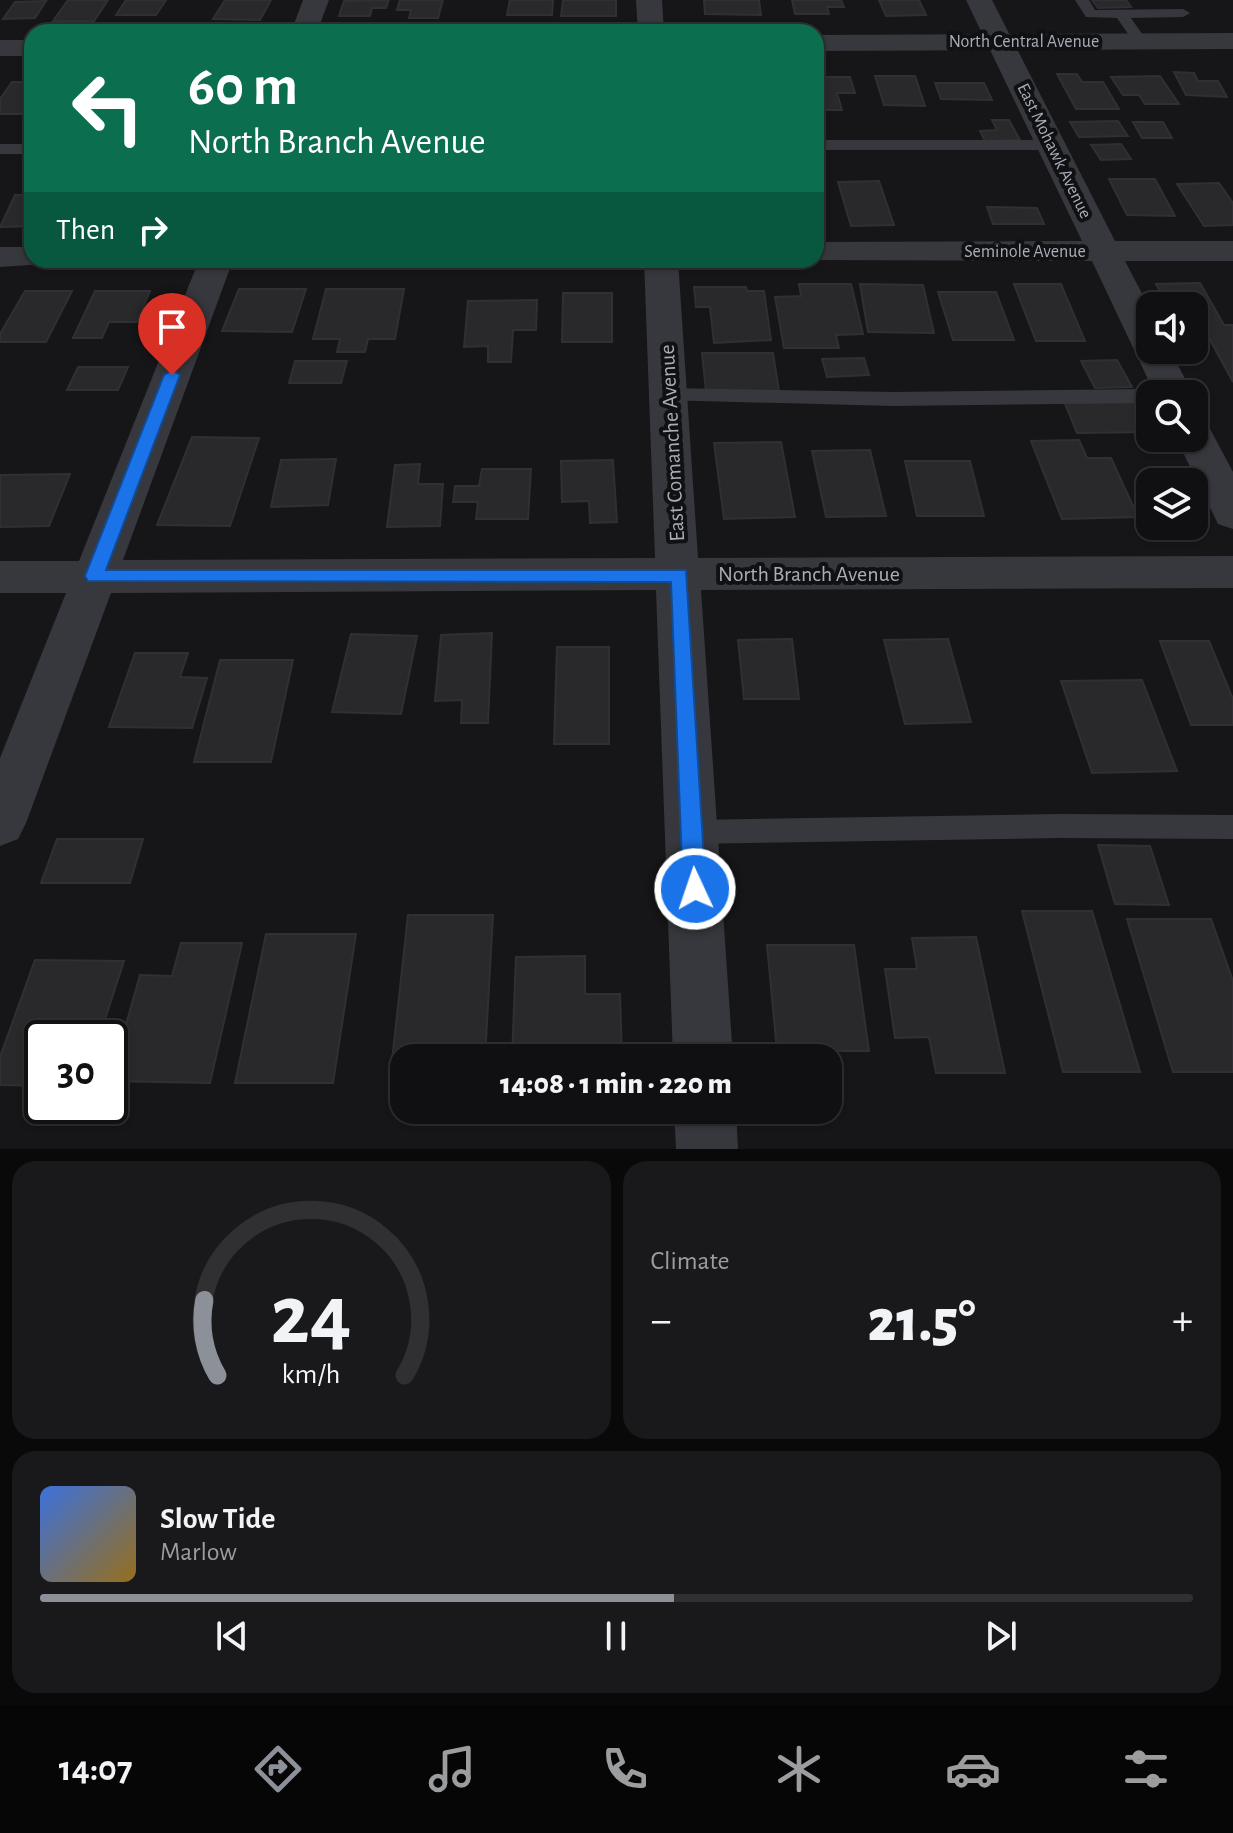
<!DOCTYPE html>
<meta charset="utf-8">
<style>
:root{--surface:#101012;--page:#19191b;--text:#f1f3f6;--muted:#9c9d9f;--line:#303032;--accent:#8c9099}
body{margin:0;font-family:"Alegreya Sans",sans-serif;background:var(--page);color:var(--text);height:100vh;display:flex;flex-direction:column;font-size:30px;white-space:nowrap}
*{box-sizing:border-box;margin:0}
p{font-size:26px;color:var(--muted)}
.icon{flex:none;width:44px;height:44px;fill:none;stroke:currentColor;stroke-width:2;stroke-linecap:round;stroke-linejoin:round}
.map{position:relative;height:1149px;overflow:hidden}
.sheet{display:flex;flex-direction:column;gap:12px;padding:12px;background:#09090a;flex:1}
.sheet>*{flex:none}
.banner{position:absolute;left:24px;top:24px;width:800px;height:244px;border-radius:24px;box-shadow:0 2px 6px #0004,0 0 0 2px var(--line);background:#0b6e4f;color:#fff;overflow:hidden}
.controls{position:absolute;left:1136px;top:292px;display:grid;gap:16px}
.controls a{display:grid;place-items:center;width:72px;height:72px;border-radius:16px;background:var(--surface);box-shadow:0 2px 6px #0004,0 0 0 2px var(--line);font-size:40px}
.speed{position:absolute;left:24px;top:1020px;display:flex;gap:16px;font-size:40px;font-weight:700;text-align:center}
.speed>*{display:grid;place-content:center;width:104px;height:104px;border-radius:50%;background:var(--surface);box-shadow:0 2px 6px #0004,0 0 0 2px var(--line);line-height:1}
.speed .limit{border:4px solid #111;border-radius:12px;background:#fff;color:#111}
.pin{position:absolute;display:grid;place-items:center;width:68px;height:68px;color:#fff;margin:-82px -34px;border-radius:50% 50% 50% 0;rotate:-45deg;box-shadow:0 0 8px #0007}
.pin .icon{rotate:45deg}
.me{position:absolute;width:88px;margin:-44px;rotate:357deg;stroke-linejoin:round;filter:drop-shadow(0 0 6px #0008)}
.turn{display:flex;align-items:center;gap:28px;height:168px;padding:0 32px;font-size:36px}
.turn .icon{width:104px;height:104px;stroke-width:2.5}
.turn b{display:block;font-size:56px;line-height:68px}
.then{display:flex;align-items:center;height:76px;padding:0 32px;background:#0003;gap:16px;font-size:30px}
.big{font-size:60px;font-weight:800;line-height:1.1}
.sheet .tile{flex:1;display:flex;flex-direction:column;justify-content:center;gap:12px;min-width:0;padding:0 28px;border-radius:24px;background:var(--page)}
.sheet .dial{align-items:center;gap:0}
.dial svg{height:208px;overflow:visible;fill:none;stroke:var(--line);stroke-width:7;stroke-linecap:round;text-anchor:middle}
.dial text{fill:var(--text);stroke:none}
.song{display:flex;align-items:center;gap:24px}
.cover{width:96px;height:96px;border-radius:12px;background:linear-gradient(135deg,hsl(220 70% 55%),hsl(40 70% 35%))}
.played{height:8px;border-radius:4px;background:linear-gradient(90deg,var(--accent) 55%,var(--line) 55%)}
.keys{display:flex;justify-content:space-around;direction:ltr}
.heat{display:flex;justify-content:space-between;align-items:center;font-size:44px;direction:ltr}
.sheet .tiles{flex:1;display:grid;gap:12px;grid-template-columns:1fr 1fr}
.tile:last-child{grid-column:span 2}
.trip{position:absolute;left:390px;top:1044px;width:452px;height:80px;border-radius:24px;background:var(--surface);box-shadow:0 2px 6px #0004,0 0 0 2px var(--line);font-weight:800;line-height:80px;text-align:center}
.tab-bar{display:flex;height:128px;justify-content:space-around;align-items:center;background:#060607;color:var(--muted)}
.tab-bar .icon{width:56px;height:56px}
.tab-bar .selected{color:var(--accent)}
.tab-bar b{font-size:36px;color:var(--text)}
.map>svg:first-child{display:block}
.building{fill:#29292c;stroke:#303034;stroke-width:2}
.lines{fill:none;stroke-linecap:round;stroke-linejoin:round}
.service{fill:#37383d;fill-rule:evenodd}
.minor{fill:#37383d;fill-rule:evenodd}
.tertiary{fill:#37383d;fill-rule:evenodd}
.route{fill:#1a73e8;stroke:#114b97;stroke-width:2}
.labels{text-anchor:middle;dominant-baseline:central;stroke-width:8;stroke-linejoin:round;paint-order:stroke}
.far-street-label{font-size:18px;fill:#a8adb8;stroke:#111113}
.street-label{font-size:22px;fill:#a8adb8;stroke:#111113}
</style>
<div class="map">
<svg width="1233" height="1149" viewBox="0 0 1233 1149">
<rect width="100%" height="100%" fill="#161618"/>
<path class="building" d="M68,0h40l-14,21h-41z
M126,0h40l-10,15h-40z
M225,0h46l-11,20 -47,-1z
M389,0l-3,8h-14l-2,8h-31l5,-15z
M400,0h43l-5,18h-29l2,-8h-14z
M510,0h43l-1,15h-45z
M563,0h53v16h-55z
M704,0h55l2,15 -56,-1z
M792,0h49l3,7h-17l2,7h-34z
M879,0h40l7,15 -40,1z
M1092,0h34l5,7 -33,1z
M46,1l-11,17 -32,1 12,-17z
M1174,72l20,1 4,8h20l9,16 -41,-2z
M1057,74h20l5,8h21l16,27h-43z
M875,76h40l10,30 -41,-1z
M1160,76l19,28h-34l-6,-9h-16l-12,-18z
M816,77h34l5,16h-18l5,17h-26z
M12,82h20v27l-3,5h-29v-15z
M935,83h49l8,17 -51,-1z
M992,120h17l11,20 -35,1 -5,-10 17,-1z
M1118,121l10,15 -49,1 -9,-15z
M1133,122h30l9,16h-30z
M1121,144l10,15 -30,1 -10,-15z
M1109,179h46l20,37 -48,-1z
M816,180h1l8,45h-9z
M879,181l15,44 -43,1 -13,-44z
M1219,183l14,20v22l-29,1 -27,-42z
M15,195h17v31l-32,1z
M987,207l50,1 7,16h-51z
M1200,283l24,42h9v57l-31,-57h-8v-19h-26l-12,-22z
M799,284h52l12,50 -27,1 3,13h-55l-9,-51 26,-1z
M860,284l63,1 11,48 -66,-1z
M1014,284h47l24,57h-49z
M694,287h52l1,4h17l7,49 -57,3 -4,-36h-14z
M239,289h67l-14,43 -70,-1z
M326,289h78l-9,50h-27l-3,13h-28l3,-13h-27z
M25,291h47l-26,51h-46v-8z
M95,291h55l-13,31h-28l-7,16h-29z
M938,292h58l18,48h-61z
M563,293h49v49h-50z
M537,300l-1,30h-23l-2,32h-23v-16l-24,1 4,-46z
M702,353h71l6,38h-73z
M864,358l5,17 -42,2 -5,-18z
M1117,360l15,27 -37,1 -14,-27z
M295,361h52l-6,22h-52z
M78,367h50l-10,23h-51z
M1135,398l15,34 -73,1 -14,-34z
M192,437l67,1 -29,88 -73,-1z
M1079,440l8,18h24l27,59 -76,2 -31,-78z
M781,442l14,75 -71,2 -10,-76z
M870,450l16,66 -60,1 -14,-66z
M336,459l-8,46 -57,2 10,-47z
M613,460l4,62 -27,1 -1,-22 -27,1 -1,-41z
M905,461h65l14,55h-67z
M420,464l-2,20h25l-3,42 -53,1 8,-62z
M482,469h49l-3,50h-52l2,-17h-25l2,-16h24z
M70,474l-21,52 -49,1v-52z
M492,633l-4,90h-27l1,-23 -27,1 6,-66z
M351,634l66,2 -16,78 -69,-2z
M792,639l7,60h-55l-6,-59z
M948,639l23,83 -66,2 -21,-84z
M1160,641h49l24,58v26h-42z
M557,647h52v97h-55z
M135,653h53l-8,24 27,1 -15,50 -83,-1z
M220,660h73l-22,102h-77z
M1142,680l35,91 -85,2 -31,-92z
M57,839h86l-13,44h-89z
M1098,845l52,1 19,59 -54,-1z
M1022,911h70l48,161h-77z
M408,915h85l-8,143h-81v21h-14z
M1127,919h84l22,62v91h-60z
M266,934h90l-23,149h-98z
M976,937l29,136h-69l-7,-36 -34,1 -10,-69h32l-5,-31z
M181,943h61l-32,140 -100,-2 30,-106 32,1z
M767,945h87l15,106h-92z
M585,956v38h35l2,64h-110l4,-101z
M35,960l89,1 -25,77h-57v48l-42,-1v-28z"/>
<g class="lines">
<path class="service" d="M1075,0h14l6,10 88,-1 7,4 -7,4 -52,1 16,23 -7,4 -5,-1 -18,-26 -31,-1z
M816,140h236l8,5 -8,5h-236z
M0,144h32v10h-32z
M669,388l224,4 257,-3 9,5h-9v9l-257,3 -231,-6 -3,-5z
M1059,814l174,1v24l-174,-1 -367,6 -10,-3 -4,-9 4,-9 10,-3z"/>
<path class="minor" d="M303,0h26l-12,32h-26z
M636,0h26l2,32h-26z
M966,0h26l123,241h118v20h-108l25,48v41h20l23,44h-38l-63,-133 -284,-1h8v-18l266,-1z
M0,247h32v13h15l-3,4 -44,3z
M199,260h34l-110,300 532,-2 -11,-298h34l20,298 535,-2v32l-532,2 32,468h-60l-17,-468 -545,3 -85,230 -8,16 -18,7v-88l66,-165h-66v-32h79z
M1194,421l14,4 25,47v57l-15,-5 -42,-86h18z
M674,1110h62l2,39h-62z"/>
<path class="tertiary" d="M1233,33v16l-417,2v-16z
M0,40h32v16h-32z"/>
</g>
<path class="route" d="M172,370l8,5 -74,195h580l20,319 -3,7 -8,3 -8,-3 -4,-7 -12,-307 -583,-1 -3,-5 79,-201z"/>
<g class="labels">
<g class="far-street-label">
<text x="1024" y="42">North Central Avenue</text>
<text transform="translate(1054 151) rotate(64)">East Mohawk Avenue</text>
<text x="1025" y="252">Seminole Avenue</text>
</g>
<g class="street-label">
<text transform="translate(672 443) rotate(-93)">East Comanche Avenue</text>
<text x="809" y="574">North Branch Avenue</text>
</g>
</g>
</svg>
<div class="controls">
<a><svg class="icon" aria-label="sound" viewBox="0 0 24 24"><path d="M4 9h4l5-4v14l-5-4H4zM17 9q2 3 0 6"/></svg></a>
<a><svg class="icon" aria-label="search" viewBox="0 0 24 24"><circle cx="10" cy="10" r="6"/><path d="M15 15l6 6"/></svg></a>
<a><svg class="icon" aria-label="layers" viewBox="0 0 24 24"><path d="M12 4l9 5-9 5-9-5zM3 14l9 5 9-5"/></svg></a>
</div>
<div class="speed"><div class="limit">30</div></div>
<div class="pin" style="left:172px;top:375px;background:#d93025"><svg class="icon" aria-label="arrive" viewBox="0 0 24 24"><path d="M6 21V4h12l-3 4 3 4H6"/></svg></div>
<svg class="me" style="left:695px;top:889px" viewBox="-20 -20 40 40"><circle r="17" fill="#1a73e8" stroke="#fff" stroke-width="3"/><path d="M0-11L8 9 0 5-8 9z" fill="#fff"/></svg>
<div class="trip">14:08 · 1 min · 220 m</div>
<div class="banner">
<div class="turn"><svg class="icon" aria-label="left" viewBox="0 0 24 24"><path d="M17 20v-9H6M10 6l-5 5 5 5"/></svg><div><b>60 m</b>North Branch Avenue</div></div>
<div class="then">Then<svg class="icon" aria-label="right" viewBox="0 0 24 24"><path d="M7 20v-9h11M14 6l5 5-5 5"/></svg></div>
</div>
</div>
<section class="sheet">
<div class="tiles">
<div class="tile dial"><svg viewBox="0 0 100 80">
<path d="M14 69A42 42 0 1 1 86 69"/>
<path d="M14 69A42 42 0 0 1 9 40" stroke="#8c9099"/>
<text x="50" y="56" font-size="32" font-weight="700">24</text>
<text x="50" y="72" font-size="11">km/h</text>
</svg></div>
<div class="tile"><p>Climate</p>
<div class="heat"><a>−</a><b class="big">21.5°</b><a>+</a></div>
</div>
<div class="tile">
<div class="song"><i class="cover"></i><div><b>Slow Tide</b><p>Marlow</p></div></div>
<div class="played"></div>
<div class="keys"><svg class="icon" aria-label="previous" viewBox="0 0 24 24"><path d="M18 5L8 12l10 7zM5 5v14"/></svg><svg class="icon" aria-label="pause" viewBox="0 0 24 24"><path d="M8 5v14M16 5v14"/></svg><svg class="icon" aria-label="next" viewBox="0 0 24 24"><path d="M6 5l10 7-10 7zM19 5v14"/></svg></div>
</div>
</div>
</section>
<nav class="tab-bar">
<b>14:07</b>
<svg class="icon selected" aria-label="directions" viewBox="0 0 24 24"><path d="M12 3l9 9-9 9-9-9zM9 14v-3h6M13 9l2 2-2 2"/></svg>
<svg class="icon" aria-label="music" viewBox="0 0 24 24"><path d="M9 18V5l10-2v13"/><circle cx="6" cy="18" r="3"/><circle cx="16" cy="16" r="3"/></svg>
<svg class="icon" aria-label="phone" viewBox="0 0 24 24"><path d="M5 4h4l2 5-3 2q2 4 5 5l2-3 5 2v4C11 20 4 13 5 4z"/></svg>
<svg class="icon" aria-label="climate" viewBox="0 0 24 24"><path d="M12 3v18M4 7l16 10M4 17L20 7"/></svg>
<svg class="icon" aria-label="car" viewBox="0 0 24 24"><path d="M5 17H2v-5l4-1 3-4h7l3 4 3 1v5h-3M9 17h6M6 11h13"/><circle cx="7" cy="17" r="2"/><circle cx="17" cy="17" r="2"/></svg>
<svg class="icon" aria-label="filters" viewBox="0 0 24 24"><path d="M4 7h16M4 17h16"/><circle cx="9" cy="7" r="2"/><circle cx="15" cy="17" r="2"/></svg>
</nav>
